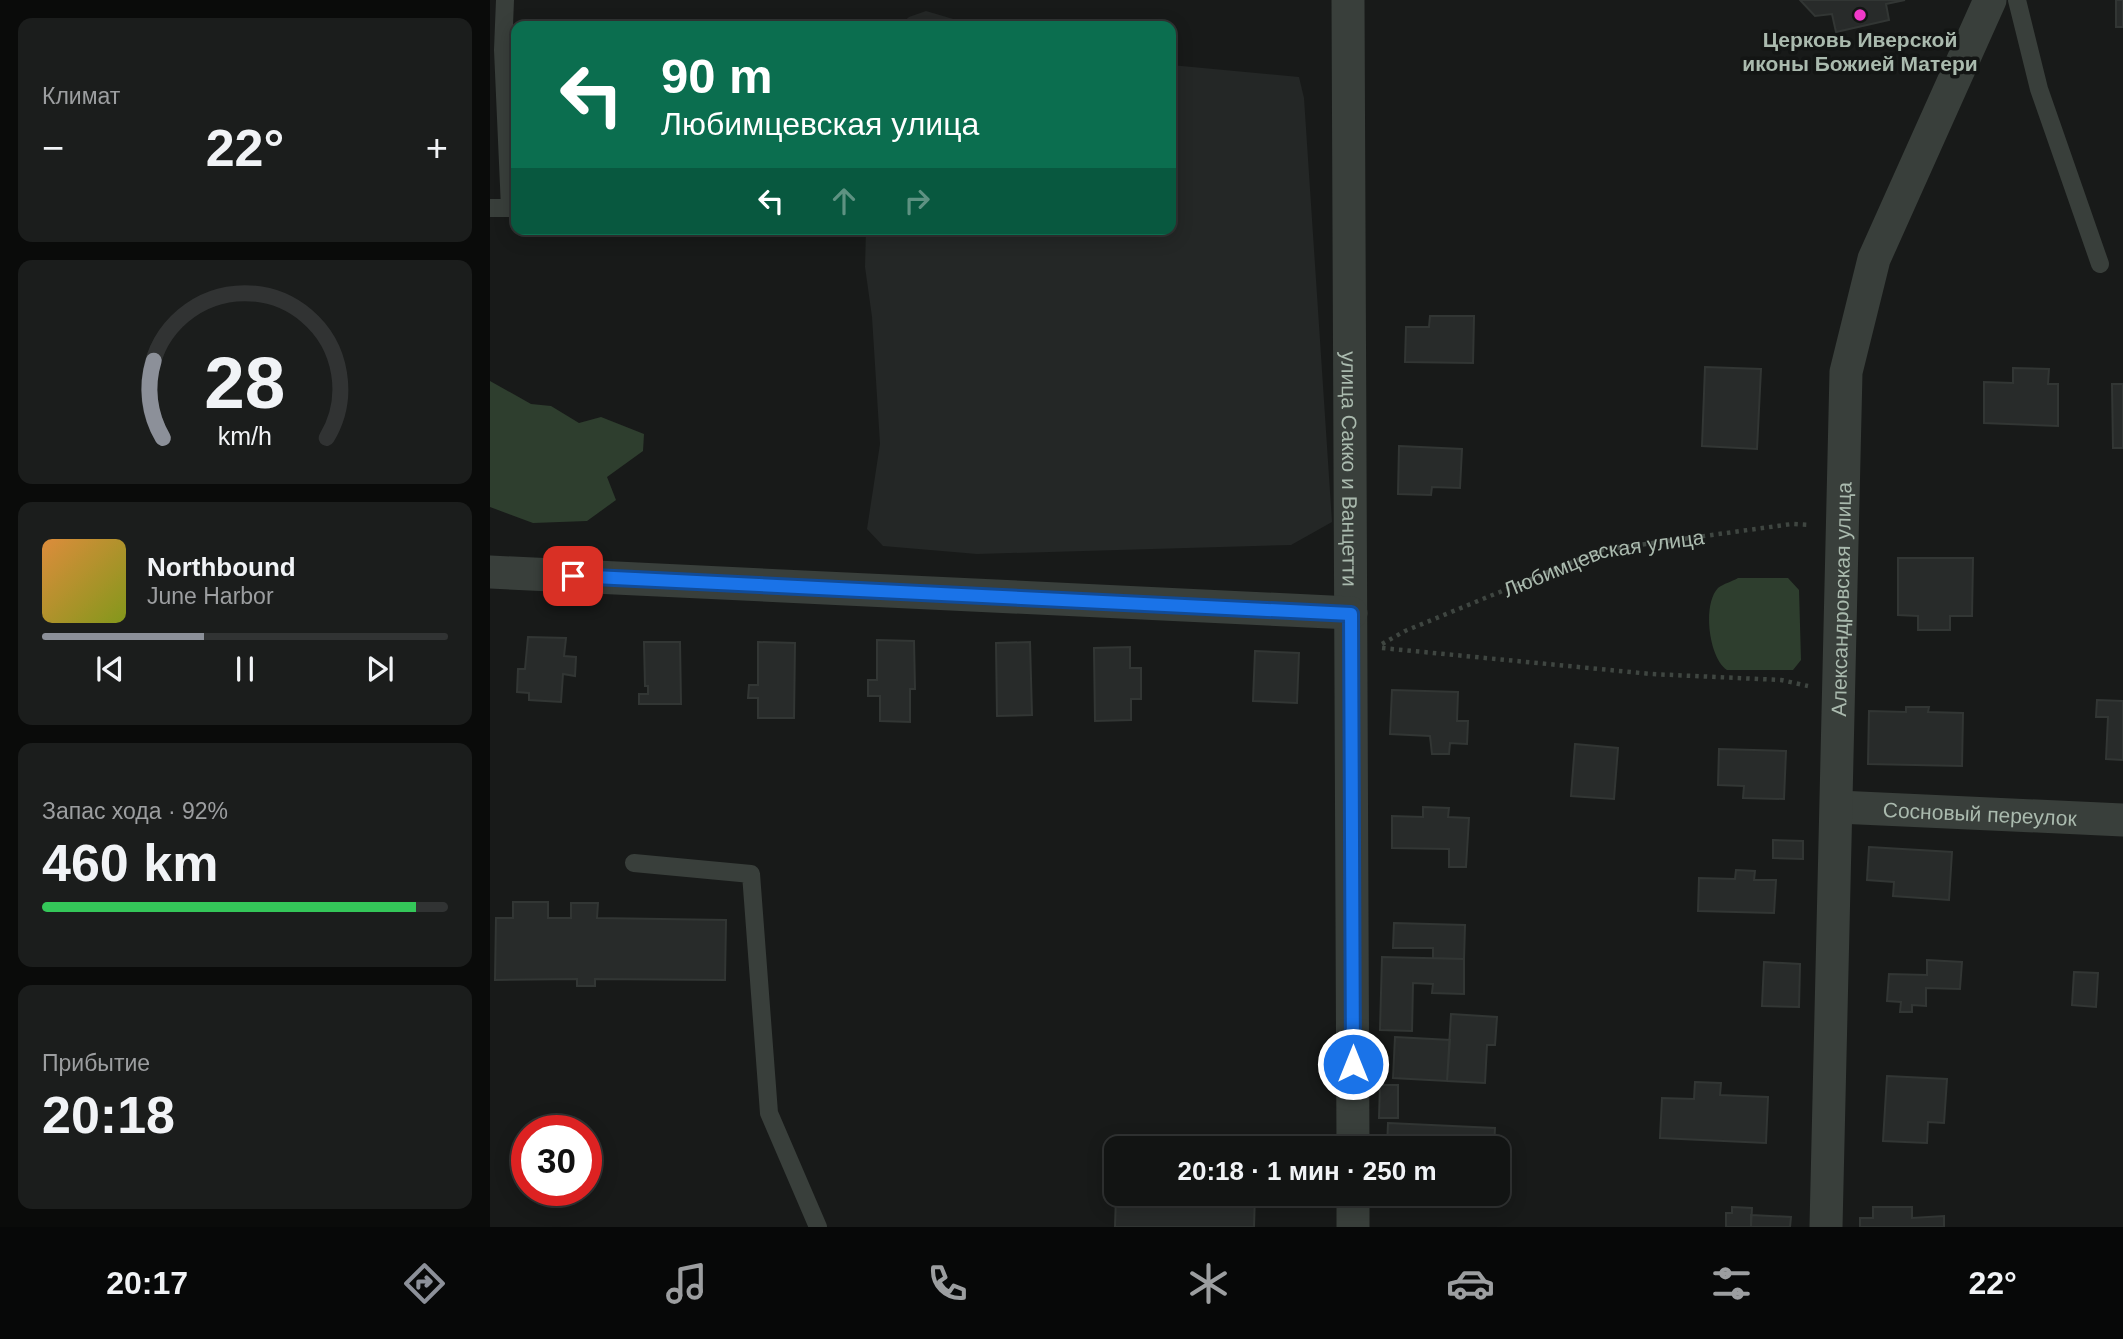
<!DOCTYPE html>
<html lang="ru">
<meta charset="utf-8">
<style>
:root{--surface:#121413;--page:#1b1d1c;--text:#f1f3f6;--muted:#9c9ea0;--line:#313333;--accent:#8c9099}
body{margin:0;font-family:Arial,sans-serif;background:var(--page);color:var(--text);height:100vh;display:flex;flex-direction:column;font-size:26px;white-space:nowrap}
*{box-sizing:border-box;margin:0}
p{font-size:23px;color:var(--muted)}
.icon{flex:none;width:38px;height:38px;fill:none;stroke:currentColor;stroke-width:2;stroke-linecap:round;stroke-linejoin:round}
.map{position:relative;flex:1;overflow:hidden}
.side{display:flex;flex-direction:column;gap:18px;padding:18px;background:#0a0b0a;width:490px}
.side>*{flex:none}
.hud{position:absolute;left:21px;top:21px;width:665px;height:214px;border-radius:14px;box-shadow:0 4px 18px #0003,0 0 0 2px var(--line);background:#0b6e4f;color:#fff;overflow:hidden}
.speed{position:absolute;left:21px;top:1115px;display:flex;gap:14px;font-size:35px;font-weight:700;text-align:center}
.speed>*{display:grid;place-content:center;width:91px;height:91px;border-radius:50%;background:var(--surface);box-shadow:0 4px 18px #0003,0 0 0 2px var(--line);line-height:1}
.speed .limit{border:10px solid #d22;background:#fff;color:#111}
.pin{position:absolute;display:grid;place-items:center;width:60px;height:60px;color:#fff;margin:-30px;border-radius:14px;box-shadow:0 4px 10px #0006}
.me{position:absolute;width:77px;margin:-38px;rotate:0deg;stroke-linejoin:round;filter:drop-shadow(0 0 5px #0008)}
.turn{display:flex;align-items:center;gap:24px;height:147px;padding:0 35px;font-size:32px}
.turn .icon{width:91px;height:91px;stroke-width:2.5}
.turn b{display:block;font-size:49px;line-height:60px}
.lanes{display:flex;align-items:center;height:66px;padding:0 35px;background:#0003;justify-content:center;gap:35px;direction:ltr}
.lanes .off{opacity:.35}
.big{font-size:52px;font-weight:600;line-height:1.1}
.side .widget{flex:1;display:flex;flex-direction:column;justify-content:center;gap:10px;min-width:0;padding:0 24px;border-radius:14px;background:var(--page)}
.side .dial{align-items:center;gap:0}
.dial svg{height:182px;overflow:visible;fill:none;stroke:var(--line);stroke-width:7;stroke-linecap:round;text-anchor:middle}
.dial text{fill:var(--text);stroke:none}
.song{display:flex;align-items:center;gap:21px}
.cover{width:84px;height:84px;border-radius:10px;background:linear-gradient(135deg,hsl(30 70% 55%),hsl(70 70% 35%))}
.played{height:7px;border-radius:4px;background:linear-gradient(90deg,var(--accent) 40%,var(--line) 40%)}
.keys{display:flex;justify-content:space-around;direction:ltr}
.heat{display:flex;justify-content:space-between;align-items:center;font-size:38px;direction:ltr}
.charge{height:10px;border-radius:5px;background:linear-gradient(90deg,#34c759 92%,var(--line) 0)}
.trip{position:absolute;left:614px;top:1136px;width:406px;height:70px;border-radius:14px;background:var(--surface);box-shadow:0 4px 18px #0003,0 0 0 2px var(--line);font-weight:600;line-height:70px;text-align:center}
.tab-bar{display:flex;height:112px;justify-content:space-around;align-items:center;background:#070808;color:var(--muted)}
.tab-bar .icon{width:49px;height:49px}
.tab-bar .on{color:var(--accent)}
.tab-bar b{font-size:32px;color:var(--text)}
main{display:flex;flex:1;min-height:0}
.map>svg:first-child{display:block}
.built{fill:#242726}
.water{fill:#2e3e2e}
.building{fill:#282b2a;stroke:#323634;stroke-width:2}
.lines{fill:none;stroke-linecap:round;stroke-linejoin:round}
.path{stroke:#3f4641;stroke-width:4.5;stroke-dasharray:3.5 5;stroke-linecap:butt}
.service{stroke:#393f3b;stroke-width:18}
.minor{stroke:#393f3b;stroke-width:33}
.route-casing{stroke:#114b97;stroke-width:18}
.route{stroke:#1a73e8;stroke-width:12}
.poi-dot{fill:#f139c9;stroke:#131514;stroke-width:2.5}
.labels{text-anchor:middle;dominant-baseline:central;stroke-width:7;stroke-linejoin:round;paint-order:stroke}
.poi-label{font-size:21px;font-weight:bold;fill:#aabaae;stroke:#131514}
.street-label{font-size:21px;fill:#aabaae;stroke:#131514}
</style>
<main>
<section class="side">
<div class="widget"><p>Климат</p>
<div class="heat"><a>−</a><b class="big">22°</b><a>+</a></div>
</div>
<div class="widget dial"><svg viewBox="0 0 100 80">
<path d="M14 69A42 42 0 1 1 86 69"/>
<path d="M14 69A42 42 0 0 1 10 35" stroke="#8c9099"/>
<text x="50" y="56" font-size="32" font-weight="700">28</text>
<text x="50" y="72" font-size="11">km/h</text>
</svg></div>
<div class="widget">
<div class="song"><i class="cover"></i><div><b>Northbound</b><p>June Harbor</p></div></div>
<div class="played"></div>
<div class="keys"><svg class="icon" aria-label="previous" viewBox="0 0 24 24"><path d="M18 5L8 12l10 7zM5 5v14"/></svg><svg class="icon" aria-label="pause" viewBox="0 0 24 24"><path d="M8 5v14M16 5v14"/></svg><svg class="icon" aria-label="next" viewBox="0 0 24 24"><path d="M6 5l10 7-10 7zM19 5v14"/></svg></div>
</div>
<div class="widget"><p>Запас хода · 92%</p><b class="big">460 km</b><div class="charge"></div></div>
<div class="widget"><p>Прибытие</p><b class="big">20:18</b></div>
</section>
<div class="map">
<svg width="1633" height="1227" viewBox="0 0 1633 1227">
<rect width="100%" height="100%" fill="#181a19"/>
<path class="built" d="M436,11l51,15h-78l10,-9z
M681,65l128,12 5,21 28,424 -41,23 -314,9 -94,-8 -16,-17 13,-85 -8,-127 -7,-50 1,-38h305z"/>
<path class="water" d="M0,381l41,23 20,2 28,17 22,-6 43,17 -1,17 -36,26 9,23 -29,21 -54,2 -43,-16z
M1248,578h50l11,12 2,70 -8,10h-66c-18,-12 -25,-65 -9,-82 5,-4 15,-7 20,-10z"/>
<path class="building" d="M1415,0l-19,4 3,16 -53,12 -4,-18 -17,2 -15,-16z
M1626,0h7v27h-7z
M940,316h44l-1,47 -68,-1 1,-35h23z
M1215,367l56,2 -4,80 -55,-3z
M1523,368l36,1 -1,15h10v42l-74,-3v-41l29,1z
M1622,384h11v64h-10z
M909,446l63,3 -2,39 -28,-1 -1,8 -33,-1z
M1408,558h75l-1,58h-22v14h-32v-14l-20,-1z
M38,637l38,1 -2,18 12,1 -1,19 -12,-2 -2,28 -32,-2v-7l-12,-1 1,-23h7z
M387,640l37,1 1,48h-5v33l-30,-1v-25h-12v-16h9z
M154,642h36l1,62h-42v-10h9v-8h-3z
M268,642l37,1 -1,75h-36v-20h-10l1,-13h9z
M540,642l2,73 -35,1 -1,-73z
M640,647v21h11v31h-10v21l-36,1 -1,-73z
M765,651l44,2 -2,50 -44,-2z
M902,690l66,2 -1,29h11l-1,23 -17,-1 -1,11h-17l-2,-18 -40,-2z
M1607,700l26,1v59l-17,-1 2,-42h-12z
M1416,707h23l-1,5 35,1 -1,53 -94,-2 1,-53 37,1z
M1085,744l43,4 -4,51 -43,-3z
M1229,749l67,2 -2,48 -41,-1 1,-12 -26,-1z
M933,807l26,1 -1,9 21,1 -3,49h-17v-18l-57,-1v-32l31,1z
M1283,840l30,1v18l-30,-1z
M1379,847l83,5 -3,48 -56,-4 1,-14 -27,-2z
M1246,870l19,1 -1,9h22l-2,33 -76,-2 1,-33 36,1z
M23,902h35v16h23v-15h27l-1,15 129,2 -1,60 -130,-1v7h-18v-7l-82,1 1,-62h17z
M904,923l71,2 -1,34 -31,-1v-10h-40z
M892,957l82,2v35l-32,-1 1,-9 -20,-1 -1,48 -32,-1z
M1437,960l35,2 -2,27 -34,-1v18l-14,-1v7h-12l1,-10 -14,-1 2,-27 38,1z
M1274,962l36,2 -1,43 -37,-1z
M1584,972l24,1 -2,34 -24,-2z
M961,1014l46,3 -2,28h-8l-2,38 -38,-2z
M905,1037l55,3 -3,41 -54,-3z
M1397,1076l60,3 -3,44 -16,-1 -1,21 -44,-2z
M1205,1082l26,1 -1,12 48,2 -2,46 -106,-5 2,-40 32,1z
M890,1085h18v33h-19z
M898,1123l107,5 -1,20h-107z
M703,1194h62l-1,33h-139l1,-31 77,1z
M1242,1207l20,1 -1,19h-25v-14h6z
M1383,1207h39v11l32,-2v11h-84v-9h13z
M1261,1215l40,2 -1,10h-39z"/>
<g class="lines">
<g class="path">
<path id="s1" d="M892,644l23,-13 197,-81 190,-26 19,1"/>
<path d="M892,648l269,26 130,6 27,6"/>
</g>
<path class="service" d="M1527,0l22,89 61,175
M0,208h20l-7,-158 2,-50
M144,863l117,11 18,239 49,114"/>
<g class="minor">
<path id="s2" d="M858,0l5,1148"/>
<path d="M0,572l861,41"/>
<path id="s3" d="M1348,807l285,13"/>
<path d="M863,1194v33"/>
<path id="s4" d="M1336,1227l20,-855 28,-113 116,-259"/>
</g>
</g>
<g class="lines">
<defs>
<path id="route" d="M83,576l778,38 2,450"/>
</defs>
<use href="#route" class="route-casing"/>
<use href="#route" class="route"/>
</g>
<circle class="poi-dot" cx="1370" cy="15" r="7"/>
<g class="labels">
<g class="poi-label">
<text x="1370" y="39">Церковь Иверской<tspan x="1370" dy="24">иконы Божией Матери</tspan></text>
</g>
<g class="street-label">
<text stroke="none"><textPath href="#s2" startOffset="469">улица Сакко и Ванцетти</textPath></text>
<text stroke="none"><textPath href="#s1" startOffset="238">Любимцевская улица</textPath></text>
<text stroke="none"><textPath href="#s4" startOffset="628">Александровская улица</textPath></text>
<text stroke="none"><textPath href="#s3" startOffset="142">Сосновый переулок</textPath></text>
</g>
</g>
</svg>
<div class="speed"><div class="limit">30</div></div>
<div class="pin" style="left:83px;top:576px;background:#d93025"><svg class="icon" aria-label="arrive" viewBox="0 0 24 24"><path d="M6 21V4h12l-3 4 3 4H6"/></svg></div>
<svg class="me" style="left:863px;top:1064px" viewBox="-20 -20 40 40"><circle r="17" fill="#1a73e8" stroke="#fff" stroke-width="3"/><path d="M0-11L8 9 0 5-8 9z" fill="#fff"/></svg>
<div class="trip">20:18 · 1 мин · 250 m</div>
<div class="hud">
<div class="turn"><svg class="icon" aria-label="left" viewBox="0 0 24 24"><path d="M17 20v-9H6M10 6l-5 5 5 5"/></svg><div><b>90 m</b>Любимцевская улица</div></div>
<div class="lanes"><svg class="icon" aria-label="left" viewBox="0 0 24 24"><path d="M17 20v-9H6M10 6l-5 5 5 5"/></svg><svg class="icon off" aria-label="ahead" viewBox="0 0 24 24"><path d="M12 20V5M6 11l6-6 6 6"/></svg><svg class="icon off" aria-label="right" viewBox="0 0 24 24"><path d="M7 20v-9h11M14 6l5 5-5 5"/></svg></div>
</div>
</div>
</main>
<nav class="tab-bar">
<b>20:17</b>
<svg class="icon on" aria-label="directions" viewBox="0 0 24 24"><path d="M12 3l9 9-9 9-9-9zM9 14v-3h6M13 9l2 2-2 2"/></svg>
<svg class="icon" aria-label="music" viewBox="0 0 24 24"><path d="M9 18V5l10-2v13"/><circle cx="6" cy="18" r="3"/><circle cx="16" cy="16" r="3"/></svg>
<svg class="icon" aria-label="phone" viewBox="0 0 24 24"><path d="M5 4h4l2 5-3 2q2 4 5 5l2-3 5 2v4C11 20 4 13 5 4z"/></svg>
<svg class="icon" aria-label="climate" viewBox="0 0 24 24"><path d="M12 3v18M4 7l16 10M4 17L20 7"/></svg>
<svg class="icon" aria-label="car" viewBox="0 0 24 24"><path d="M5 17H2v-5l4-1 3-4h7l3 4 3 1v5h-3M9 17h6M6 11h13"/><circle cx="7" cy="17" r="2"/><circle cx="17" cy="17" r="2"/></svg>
<svg class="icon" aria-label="filters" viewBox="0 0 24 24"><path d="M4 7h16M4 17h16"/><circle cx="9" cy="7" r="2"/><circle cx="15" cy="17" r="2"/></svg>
<b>22°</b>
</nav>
